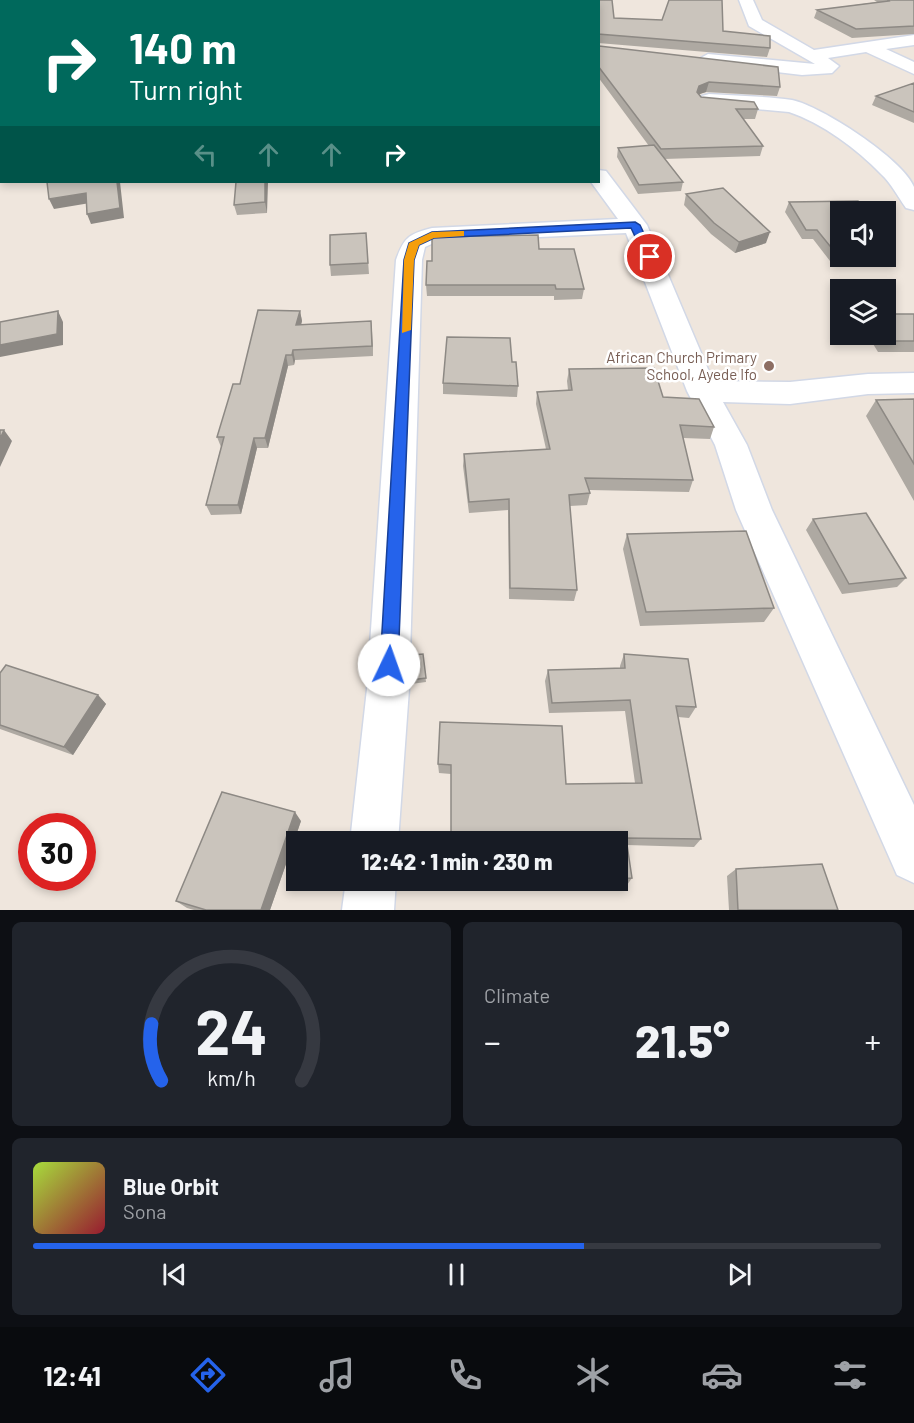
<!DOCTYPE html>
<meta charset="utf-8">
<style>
:root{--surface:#171b24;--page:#20242c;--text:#f1f3f6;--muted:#9ea1a6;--line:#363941;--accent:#2563eb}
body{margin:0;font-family:Barlow,sans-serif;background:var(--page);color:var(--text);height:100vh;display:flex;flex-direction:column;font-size:22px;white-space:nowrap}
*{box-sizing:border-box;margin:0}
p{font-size:20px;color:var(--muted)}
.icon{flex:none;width:33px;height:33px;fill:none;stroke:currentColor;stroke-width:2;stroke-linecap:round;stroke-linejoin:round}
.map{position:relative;height:910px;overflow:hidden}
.details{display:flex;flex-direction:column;gap:12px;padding:12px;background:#0d0f14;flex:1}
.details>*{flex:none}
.top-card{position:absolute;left:0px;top:0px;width:600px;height:183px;box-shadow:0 3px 9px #0003;background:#00695c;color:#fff;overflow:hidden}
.controls{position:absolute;left:830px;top:201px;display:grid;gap:12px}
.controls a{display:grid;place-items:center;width:66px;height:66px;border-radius:0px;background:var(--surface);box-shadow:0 3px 9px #0003;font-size:30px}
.speed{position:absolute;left:18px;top:813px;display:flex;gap:12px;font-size:30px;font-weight:700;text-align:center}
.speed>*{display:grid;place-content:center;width:78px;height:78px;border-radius:50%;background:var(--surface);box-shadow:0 3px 9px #0003;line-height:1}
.speed .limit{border:9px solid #d22;background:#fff;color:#111}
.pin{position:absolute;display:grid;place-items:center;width:51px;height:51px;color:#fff;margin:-26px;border:3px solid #fff;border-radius:50%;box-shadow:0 2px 6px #0007}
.me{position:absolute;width:66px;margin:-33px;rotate:3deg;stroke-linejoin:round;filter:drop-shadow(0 0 4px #0008)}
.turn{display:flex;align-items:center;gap:21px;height:126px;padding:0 30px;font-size:27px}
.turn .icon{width:78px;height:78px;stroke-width:2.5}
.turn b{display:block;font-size:42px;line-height:51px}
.lanes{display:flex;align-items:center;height:57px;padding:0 30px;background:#0003;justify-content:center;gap:30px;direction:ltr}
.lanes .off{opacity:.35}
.big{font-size:45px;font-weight:800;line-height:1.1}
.details .widget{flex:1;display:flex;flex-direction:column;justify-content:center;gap:9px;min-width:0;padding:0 21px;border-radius:9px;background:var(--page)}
.details .dial{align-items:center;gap:0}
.dial svg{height:156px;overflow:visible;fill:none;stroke:var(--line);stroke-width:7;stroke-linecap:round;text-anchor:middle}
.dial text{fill:var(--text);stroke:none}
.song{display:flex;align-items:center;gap:18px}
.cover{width:72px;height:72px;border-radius:9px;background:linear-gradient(135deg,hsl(80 70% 55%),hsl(350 70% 35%))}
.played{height:6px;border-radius:3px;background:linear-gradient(90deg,var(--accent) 65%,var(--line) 65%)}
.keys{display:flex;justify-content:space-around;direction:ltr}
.heat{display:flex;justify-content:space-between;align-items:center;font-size:33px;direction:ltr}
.details .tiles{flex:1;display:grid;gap:12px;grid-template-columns:1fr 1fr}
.widget:last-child{grid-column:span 2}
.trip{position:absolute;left:286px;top:831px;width:342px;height:60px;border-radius:0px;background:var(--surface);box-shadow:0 3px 9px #0003;font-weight:800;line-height:60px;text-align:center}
.tab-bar{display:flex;height:96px;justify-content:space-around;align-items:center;background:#090b0e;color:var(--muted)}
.tab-bar .icon{width:42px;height:42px}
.tab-bar .selected{color:var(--accent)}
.tab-bar b{font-size:27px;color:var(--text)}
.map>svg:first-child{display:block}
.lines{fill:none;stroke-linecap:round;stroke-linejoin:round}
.minor-casing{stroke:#d2d8e6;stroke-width:3}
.minor{fill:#fff;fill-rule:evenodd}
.wall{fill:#aea9a2}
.shaded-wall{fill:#8d8984}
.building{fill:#cac4bc;stroke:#8d8984;stroke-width:1.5}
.route{fill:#2563eb;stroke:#184099;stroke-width:1.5}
.slow{fill:#f59e0b}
.education-dot{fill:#8d6e63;stroke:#fff;stroke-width:2}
.labels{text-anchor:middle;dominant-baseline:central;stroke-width:5;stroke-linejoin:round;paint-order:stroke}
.education-label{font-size:15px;fill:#785e54;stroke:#fff;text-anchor:end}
</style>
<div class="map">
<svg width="914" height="910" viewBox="0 0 914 910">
<rect width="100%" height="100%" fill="#efe6dd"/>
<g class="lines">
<defs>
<path id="minor" d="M527,0h14l-15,2z
M739,0h14l9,20 52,30 100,-15v10l-28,4 28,13v12l-48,-22 -38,6 11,8 -7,7 -30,2 -100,-12 -3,-4 9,-5 107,10 -66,-38z
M0,67h2v10h-2z
M709,94c27,2 56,2 83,6 29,6 111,59 122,87 0,6 0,16 0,23l-8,-2c-8,-11 -15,-25 -25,-34 -24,-25 -59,-51 -92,-62l-87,-8 -2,-4 2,-4z
M598,170l8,1 41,54 66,156 77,1 78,-8 46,-1v20l-46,1 -78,10 -67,-2 24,43 25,65 142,295v78l-17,-8 -161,-365 -21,-65 -28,-54 -61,-158 -190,9 -11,5 -3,13 -13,429 -11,153h-48l17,-153 29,-429c8,-23 13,-26 36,-32l186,-9 -27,-37h7z
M346,880h50l-2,30h-52z"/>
</defs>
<use href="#minor" class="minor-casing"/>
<use href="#minor" class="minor"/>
</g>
<path class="wall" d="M874,0h40v34l-62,4 -38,-20 3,-8 60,-8z
M598,2l16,16 109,13 47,17 -3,9 -169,-14z
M599,46l181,41 -3,9 -71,-4 -7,2 2,3 57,12 -3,10h-12l20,27 -3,10 -96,3 19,23 -2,9 -43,3 -21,-37 1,-9 31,-2 -51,-69z
M914,83v40l-42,-18 4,-9z
M236,182h31v31l-30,2 -3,-10z
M686,194l80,49 -31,10 -24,-19 -27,-29z
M789,202l51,10v44h23l-1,3 -32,2 -17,-22h-11l-17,-27z
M366,233l3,41 -38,2 -1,-11z
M539,249l45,40 -2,10 -28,1v-4h-127l-1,-11 6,-24z
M300,311l2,10 -1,4 70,-4 2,35 -78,4 -1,5 -6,1 -20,82h-11l-16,66 -30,1 -5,-10 15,-58 -4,-10 23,-53z
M914,314v38h-36l-11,-18h18z
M512,362l6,24 -1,11 -74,-3v-11z
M569,369l94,28 51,30 -4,12 -27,-1 10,42 -4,12 -100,-2 1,3 -3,12 -17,1 7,84 -3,11 -65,-2 -1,-89 -39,3 -6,-47 1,-12 82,-5 -10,-45 1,-12 31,-2 -1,-9z
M914,399v102l-48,-85 10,-16z
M813,519l93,59 -9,9 -55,7 -36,-64z
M627,534l147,74 -10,14 -124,4 -17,-77z
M423,654l3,28 -15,2v-4z
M624,654l72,53 -7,11 -11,-1 23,122 -7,8 -67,-2 5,33 -5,7 -175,2 -1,-7h167v-38l-167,-68 -12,-1 -1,-9 2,-42 126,62 69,-1 -10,-72 -76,2 -4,-32 3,-11 72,-2v-2z
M0,673l98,22 8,9 -33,51 -73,-26z
M301,821l-31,89h-76l-7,-2 -11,-7z
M736,869l102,41h-109l-2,-34z"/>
<path class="shaded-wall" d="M709,82l-3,10 -9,3 2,-9z
M117,182h4h-1l4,36 -33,6 -4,-10z
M265,182h2l1,1 -1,30 -2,-11z
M86,193l4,10 -36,6 -5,-10z
M770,232l-4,11 -31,10 4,-11z
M58,311l5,11v23l-63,12v-12z
M300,311l2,10 -4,14 -2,-10z
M371,321l1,10 1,25 -1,-10z
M293,350l2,10 -1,5 -2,-10z
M286,355l2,11 -20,82 -3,-10z
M4,430l8,11 -12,26v-28z
M254,438l3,10 -16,66 -3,-9z
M98,695l8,9 -33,51 -9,-8z
M295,812l6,9 -31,89h-9z"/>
<path class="building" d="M0,0h263l-1,2h-260v27h-2v-25h1z
M304,0h218v2h-219z
M571,0h41l2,18 48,2 7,-20h53l1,31 47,5v12l-172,-14v-32h-27z
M888,0h26v26l-58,3 -39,-19 72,-9z
M599,46l179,21 2,20 -71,-5 -10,4 -2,6 4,5 53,5 4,7h-22l27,37 -102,3 -63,-83z
M914,83v29l-38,-16z
M654,145l29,37 -44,3 -21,-37z
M47,182h70l3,26 -33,6 -1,-21 -37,6z
M236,182h29v20l-31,3z
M723,188l47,44 -31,10 -25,-19 -28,-29z
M858,201l8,11h-26v39h-6l-17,-21h-11l-17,-28z
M366,233l2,30 -38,2v-30z
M538,235l1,14h35l10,40h-28l-1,-4h-129l1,-24h5v-24z
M258,310l42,1 -4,14 75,-4 1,25 -79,4 -1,5h-6l-21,83h-11l-16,67h-32l18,-68h-7l16,-53h7z
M58,311l-1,23 -57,11v-23z
M885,314h29v27h-29l-5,-7h5z
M447,337l63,1 2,24h4l2,24 -75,-3z
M654,368l9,29 36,2 15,28 -34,-2 13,55 -108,-2 5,15 -21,2 8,95 -67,-2 -1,-89 -40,3 -5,-48 86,-5 -13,-57 35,-2 -3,-21z
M914,399v65l-38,-64z
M0,430h4l-4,9z
M866,513l40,65 -57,6 -36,-65z
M746,531l28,77 -128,4 -19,-78z
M423,654l3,24 -15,2 1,-25z
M624,654l64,5 8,48 -20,-1 25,133 -75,-1 6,40 -14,1v-37h-167v-77l-13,-1 2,-42 122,4 4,58 76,-1 -12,-83 -78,3 -4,-33 77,-2z
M6,665l92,30 -34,52 -64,-22v-52z
M222,792l73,20 -34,98h-55l-30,-9z
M822,864l16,46h-100l-2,-41z"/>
<path class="route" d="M635,222l5,3 15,32 -2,3h-7l-15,-32 -197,10 -15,7 -5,15 -16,405 -3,6 -6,2 -6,-2 -3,-6 24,-405 5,-17 23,-11z"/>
<path class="slow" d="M461,231h3v5l-30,2 -15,7 -5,15 -3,70 -9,3 2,-73 5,-17 23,-11z"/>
<circle class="education-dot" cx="769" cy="366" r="6"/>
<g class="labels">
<g class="education-label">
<text x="757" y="357">African Church Primary<tspan x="757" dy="17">School, Ayede Ifo</tspan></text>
</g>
</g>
</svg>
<div class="controls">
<a><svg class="icon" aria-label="sound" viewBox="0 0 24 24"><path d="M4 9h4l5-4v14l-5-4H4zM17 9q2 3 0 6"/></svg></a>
<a><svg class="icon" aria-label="layers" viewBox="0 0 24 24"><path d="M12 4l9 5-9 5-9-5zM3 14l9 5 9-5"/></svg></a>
</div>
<div class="speed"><div class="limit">30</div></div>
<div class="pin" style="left:650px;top:257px;background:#d93025"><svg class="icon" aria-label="arrive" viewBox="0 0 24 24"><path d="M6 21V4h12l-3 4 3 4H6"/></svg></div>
<svg class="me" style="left:389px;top:665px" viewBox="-20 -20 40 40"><circle r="19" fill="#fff"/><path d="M0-13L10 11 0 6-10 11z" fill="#2563eb"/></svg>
<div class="trip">12:42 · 1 min · 230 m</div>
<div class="top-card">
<div class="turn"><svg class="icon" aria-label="right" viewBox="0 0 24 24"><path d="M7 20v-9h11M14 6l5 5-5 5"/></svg><div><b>140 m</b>Turn right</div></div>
<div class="lanes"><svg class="icon off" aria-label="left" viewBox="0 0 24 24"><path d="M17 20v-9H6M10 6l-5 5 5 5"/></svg><svg class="icon off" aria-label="ahead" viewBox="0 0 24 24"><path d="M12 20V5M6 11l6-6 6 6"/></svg><svg class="icon off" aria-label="ahead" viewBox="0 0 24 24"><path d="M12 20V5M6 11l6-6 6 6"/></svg><svg class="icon" aria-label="right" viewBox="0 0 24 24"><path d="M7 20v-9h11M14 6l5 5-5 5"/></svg></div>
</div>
</div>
<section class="details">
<div class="tiles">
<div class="widget dial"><svg viewBox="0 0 100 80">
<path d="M14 69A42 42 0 1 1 86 69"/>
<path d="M14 69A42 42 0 0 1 9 40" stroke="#2563eb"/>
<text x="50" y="56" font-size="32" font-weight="700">24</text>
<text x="50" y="72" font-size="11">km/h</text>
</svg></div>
<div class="widget"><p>Climate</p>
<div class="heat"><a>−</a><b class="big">21.5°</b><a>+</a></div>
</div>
<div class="widget">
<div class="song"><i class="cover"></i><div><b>Blue Orbit</b><p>Sona</p></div></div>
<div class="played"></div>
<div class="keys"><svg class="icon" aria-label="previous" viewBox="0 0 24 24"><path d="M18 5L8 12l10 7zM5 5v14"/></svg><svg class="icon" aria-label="pause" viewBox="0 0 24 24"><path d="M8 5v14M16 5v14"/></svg><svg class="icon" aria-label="next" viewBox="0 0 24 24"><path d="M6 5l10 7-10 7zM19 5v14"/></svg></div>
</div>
</div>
</section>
<nav class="tab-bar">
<b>12:41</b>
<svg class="icon selected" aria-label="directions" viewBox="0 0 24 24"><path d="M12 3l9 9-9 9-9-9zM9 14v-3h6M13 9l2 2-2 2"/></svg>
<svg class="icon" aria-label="music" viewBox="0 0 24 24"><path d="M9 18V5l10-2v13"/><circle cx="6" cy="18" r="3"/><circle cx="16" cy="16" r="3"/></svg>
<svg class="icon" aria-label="phone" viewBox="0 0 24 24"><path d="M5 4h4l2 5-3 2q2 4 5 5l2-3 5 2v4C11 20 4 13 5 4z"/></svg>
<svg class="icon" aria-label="climate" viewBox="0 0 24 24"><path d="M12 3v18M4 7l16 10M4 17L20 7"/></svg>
<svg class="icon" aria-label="car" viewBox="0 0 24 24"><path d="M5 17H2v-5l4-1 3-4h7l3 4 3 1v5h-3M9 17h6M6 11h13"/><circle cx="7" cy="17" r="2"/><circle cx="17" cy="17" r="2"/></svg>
<svg class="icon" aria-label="filters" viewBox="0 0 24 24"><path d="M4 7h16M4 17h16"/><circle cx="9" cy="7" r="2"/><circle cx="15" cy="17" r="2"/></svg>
</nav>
